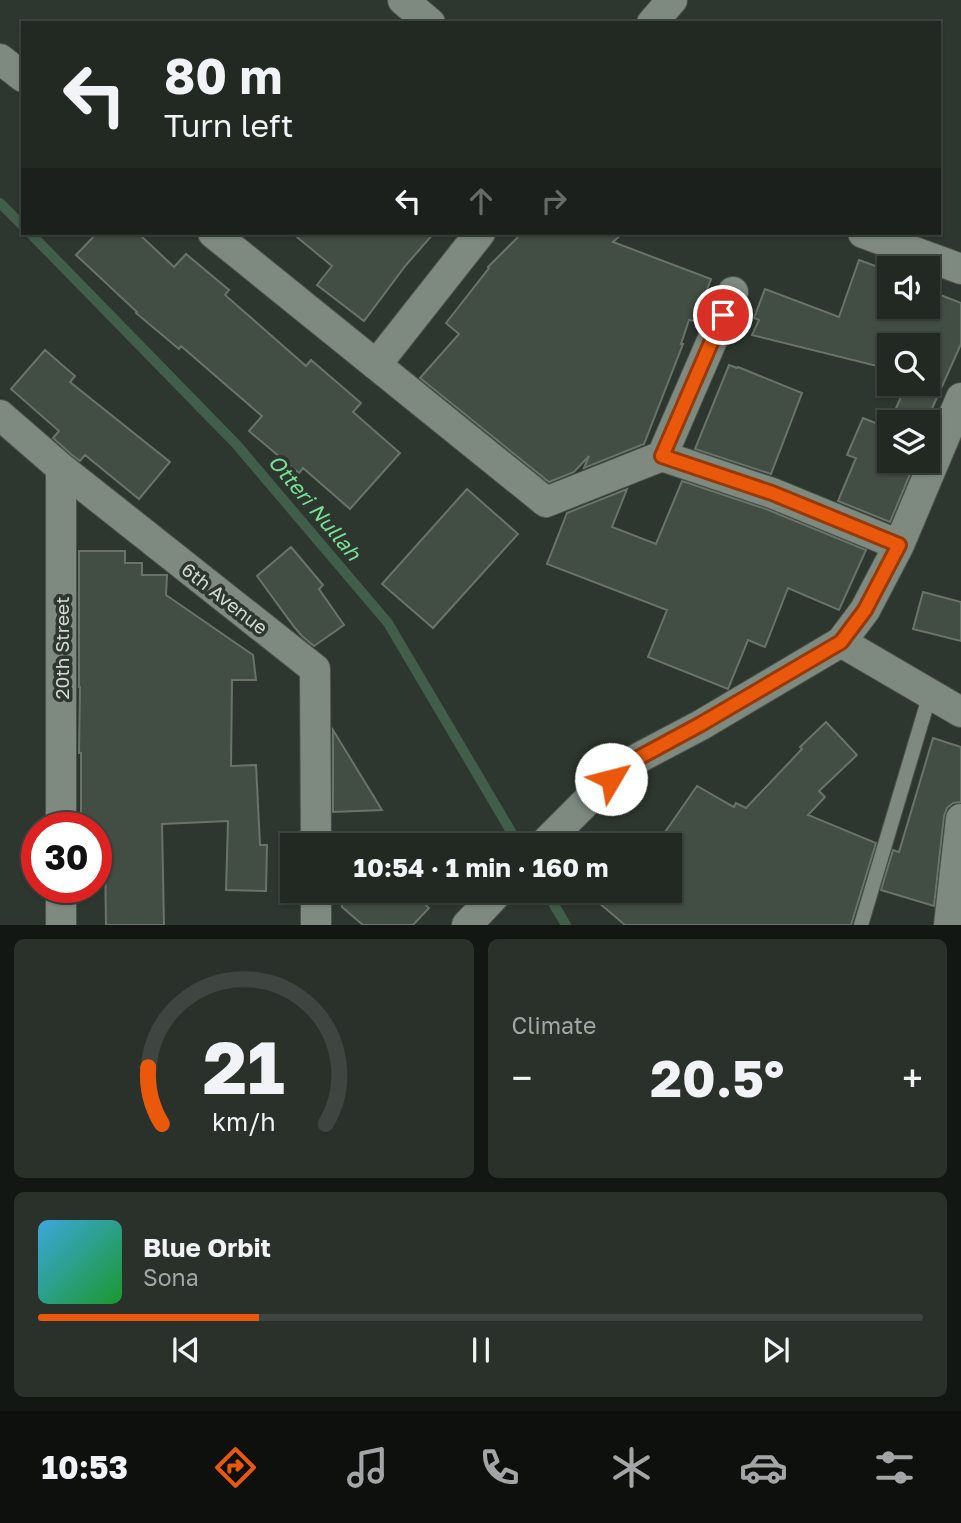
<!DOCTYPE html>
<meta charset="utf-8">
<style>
:root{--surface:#222923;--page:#2a312b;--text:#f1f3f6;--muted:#a2a6a6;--line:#3f4541;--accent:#ea580c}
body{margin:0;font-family:"Golos Text",sans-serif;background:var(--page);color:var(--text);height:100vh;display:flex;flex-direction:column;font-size:26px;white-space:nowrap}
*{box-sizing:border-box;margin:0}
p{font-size:23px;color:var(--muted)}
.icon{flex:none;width:38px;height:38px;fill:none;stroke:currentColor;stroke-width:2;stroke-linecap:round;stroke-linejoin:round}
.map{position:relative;height:925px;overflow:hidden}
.side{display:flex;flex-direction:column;gap:14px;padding:14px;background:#131713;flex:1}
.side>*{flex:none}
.top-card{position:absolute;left:21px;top:21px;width:920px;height:214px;border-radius:0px;box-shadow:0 2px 5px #0004,0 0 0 2px var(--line);background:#222923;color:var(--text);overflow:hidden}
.fabs{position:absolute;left:877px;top:256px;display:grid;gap:14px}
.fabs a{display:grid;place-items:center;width:63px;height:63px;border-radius:0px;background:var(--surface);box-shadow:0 2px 5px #0004,0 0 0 2px var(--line);font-size:35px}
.speed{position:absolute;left:21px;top:812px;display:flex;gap:14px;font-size:35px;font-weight:700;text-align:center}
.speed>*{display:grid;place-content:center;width:91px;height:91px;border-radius:50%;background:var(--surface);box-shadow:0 2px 5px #0004,0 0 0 2px var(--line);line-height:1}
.speed .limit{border:10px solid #d22;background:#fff;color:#111}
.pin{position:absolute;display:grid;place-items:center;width:60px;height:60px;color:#fff;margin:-30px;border:4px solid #fff;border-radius:50%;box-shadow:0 2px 7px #0007}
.me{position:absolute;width:77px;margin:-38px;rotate:53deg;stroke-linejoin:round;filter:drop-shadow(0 0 5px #0008)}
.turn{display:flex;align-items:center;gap:24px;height:147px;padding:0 28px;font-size:32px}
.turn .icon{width:91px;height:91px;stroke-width:2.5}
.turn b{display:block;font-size:49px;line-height:60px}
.lanes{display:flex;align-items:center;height:66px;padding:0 28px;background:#0003;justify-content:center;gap:35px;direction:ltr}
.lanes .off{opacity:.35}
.big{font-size:52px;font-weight:700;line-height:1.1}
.side .card{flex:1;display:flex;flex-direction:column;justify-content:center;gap:10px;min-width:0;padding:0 24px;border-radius:10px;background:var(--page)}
.side .dial{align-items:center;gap:0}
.dial svg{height:182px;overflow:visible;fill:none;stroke:var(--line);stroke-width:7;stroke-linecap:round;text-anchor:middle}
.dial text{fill:var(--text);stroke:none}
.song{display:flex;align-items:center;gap:21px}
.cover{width:84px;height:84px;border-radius:10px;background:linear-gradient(135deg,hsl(200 70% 55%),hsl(130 70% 35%))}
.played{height:7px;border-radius:4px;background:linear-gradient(90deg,var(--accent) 25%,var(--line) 25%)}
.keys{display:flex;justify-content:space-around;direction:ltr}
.heat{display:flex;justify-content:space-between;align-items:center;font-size:38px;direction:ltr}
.side .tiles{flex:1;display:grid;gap:14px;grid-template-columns:1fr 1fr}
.card:last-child{grid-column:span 2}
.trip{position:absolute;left:280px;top:833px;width:402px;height:70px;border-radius:0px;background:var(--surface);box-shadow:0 2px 5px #0004,0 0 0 2px var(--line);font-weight:700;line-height:70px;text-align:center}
.dock{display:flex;height:112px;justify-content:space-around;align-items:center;background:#0e100e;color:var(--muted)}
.dock .icon{width:49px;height:49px}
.dock .selected{color:var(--accent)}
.dock b{font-size:32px;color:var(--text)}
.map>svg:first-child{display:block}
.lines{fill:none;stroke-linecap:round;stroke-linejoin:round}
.stream{stroke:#405e4a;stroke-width:10}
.building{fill:#424d44;stroke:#68736a;stroke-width:2}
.service-casing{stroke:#4a534c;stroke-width:16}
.minor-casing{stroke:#4a534c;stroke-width:32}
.service{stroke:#7e8a80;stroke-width:14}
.minor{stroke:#7e8a80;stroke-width:30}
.route-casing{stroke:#983908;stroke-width:18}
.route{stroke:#ea580c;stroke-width:12}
.labels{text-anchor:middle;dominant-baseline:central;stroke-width:7;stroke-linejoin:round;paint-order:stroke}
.street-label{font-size:19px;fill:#d3dad4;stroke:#2d372f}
.water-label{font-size:21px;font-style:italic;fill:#7bde95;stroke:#2d372f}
</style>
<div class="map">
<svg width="961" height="925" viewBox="0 0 961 925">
<rect width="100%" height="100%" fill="#2d372f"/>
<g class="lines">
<path class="stream" d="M0,203l23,23
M30,233l206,211 152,179 131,222
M546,891l20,34"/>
</g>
<path class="building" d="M97,233h41l36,34 12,-13 43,36 -4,5 81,71 5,-6 50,43 -8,9 47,41 -50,56 -47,-41 -4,5 -50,-42 13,-15 -81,-70 -2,3 -43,-36 1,-1 -61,-57z
M292,233h142l-28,32 -42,56 -47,-36 15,-19z
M522,233h101l-10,9 98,37 -16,42 -6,-1 -8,24h2l-39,100 -60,24 5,-12 -15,16 -25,10 -129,-104 39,-44 -13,-11 43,-55 -1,-1z
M859,260l30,11v35h39v-16l33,13v41l-35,78h-36l17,-39h21v-38h-39v24l-137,-34 7,-15 -5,-2 11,-29 74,28z
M45,350l30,26 -5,6 100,80 -31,37 -54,-44 -5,6 -8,-6 -19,-17 6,-7 -48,-42z
M729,365l8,3 1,-1 64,26 -31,81 -76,-25z
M863,418l25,10 1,-3v35h27l-26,62 -52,-21 18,-43 -9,-3z
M682,481l84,28 100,41 -27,60 -51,-22 -23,59 -17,-7 -20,49 -80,-32 19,-47 -120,-46 20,-51 60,-24 -15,38 44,17z
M467,489l51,45 -85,94 -51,-44z
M291,547l32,38 -4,4 25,36 -30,21 -12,-10 -7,-8 -38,-52z
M79,551h46v12h17v12h25l-1,20 87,60 3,25h-24l-1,86 25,-1 4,80h7l-1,46 -40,-1 2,-69 -66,3 2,101h-58l-1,-70h-9v-33h-15v-69h-2l1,-66h-1z
M923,592l38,10v39l-48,-12z
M826,722l31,33 -38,36 6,6 -17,18 68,28 -25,82h-226l-40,-34h85v-46h-14l41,-59 37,21 2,-4 10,5 56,-59 -2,-2z
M333,730l49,80 -49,2z
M933,738l28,9v55l-8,1 -6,5 -3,8 -10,90 -53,-16 12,-40 6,2z
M341,891h70l18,17 -16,17h-50l-21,-18z"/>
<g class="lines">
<defs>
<path id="service" d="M861,925l69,-231"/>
<path id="minor" d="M403,0l27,23
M652,23l20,-23
M0,59l23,18
M213,233l333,269 116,-46 110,37 127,52
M863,233l98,36
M376,365l104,-132
M0,415l61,53 254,201 1,176
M662,456l71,-164
M61,468v360
M841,642l120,70
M543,845l49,-49 37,-33 72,-38 140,-83 24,-32 34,-65 62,-147
M61,887v38
M316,891v34
M467,925l32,-34
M949,925l12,-106"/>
</defs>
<use href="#service" class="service-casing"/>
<use href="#minor" class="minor-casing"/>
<use href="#service" class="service"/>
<use href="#minor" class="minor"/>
</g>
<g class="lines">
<defs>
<path id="route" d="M611,779l18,-16 72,-39 140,-82 24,-32 34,-65 -127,-52 -110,-37 61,-141"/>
</defs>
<use href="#route" class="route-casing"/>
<use href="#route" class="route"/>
</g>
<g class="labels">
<g class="street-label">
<text transform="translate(225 598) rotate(38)">6th Avenue</text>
<text transform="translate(61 648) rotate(-90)">20th Street</text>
</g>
<g class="water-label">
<text transform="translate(315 507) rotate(50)">Otteri Nullah</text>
</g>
</g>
</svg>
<div class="fabs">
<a><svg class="icon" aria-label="sound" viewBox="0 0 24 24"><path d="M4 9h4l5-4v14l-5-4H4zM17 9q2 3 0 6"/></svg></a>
<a><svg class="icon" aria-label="search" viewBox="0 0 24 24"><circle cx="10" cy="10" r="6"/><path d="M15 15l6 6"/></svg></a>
<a><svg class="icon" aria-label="layers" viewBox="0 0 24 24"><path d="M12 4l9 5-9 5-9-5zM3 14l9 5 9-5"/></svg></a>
</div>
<div class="speed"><div class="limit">30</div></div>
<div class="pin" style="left:723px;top:315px;background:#d93025"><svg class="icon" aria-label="arrive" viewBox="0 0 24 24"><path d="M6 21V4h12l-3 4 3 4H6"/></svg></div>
<svg class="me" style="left:611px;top:779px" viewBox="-20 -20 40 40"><circle r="19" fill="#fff"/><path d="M0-13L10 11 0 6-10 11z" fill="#ea580c"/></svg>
<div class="trip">10:54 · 1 min · 160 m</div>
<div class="top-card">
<div class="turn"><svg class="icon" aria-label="left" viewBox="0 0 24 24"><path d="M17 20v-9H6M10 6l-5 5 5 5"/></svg><div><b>80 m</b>Turn left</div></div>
<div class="lanes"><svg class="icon" aria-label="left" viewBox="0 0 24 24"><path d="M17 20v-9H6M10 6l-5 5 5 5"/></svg><svg class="icon off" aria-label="ahead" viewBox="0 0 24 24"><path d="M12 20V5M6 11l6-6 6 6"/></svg><svg class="icon off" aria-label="right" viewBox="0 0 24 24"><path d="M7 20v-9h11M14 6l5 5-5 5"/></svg></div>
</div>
</div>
<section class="side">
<div class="tiles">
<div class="card dial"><svg viewBox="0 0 100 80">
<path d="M14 69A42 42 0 1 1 86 69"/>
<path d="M14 69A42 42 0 0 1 8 44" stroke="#ea580c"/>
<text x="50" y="56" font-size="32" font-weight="700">21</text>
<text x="50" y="72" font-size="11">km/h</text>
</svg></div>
<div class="card"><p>Climate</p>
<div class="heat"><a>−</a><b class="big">20.5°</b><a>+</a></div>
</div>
<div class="card">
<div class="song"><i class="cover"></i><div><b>Blue Orbit</b><p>Sona</p></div></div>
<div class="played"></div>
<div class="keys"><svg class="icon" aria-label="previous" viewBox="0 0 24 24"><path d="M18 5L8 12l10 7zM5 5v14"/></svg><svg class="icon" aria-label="pause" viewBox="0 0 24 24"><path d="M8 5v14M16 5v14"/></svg><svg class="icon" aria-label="next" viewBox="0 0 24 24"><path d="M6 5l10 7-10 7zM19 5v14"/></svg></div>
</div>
</div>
</section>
<nav class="dock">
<b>10:53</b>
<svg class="icon selected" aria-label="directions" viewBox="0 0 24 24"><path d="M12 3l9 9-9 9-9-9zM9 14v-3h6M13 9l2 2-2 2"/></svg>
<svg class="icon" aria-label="music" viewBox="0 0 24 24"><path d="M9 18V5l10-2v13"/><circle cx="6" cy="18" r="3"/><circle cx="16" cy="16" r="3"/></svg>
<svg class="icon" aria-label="phone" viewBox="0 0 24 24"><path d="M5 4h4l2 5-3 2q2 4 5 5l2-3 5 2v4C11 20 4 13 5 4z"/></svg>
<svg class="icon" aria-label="climate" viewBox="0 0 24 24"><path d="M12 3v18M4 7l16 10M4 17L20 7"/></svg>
<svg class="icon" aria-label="car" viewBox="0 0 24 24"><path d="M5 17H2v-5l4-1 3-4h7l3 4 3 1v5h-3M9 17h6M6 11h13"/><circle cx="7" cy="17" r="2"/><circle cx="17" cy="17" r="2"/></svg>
<svg class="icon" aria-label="filters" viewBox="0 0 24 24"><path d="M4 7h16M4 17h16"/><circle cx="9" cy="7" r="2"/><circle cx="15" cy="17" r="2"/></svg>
</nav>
